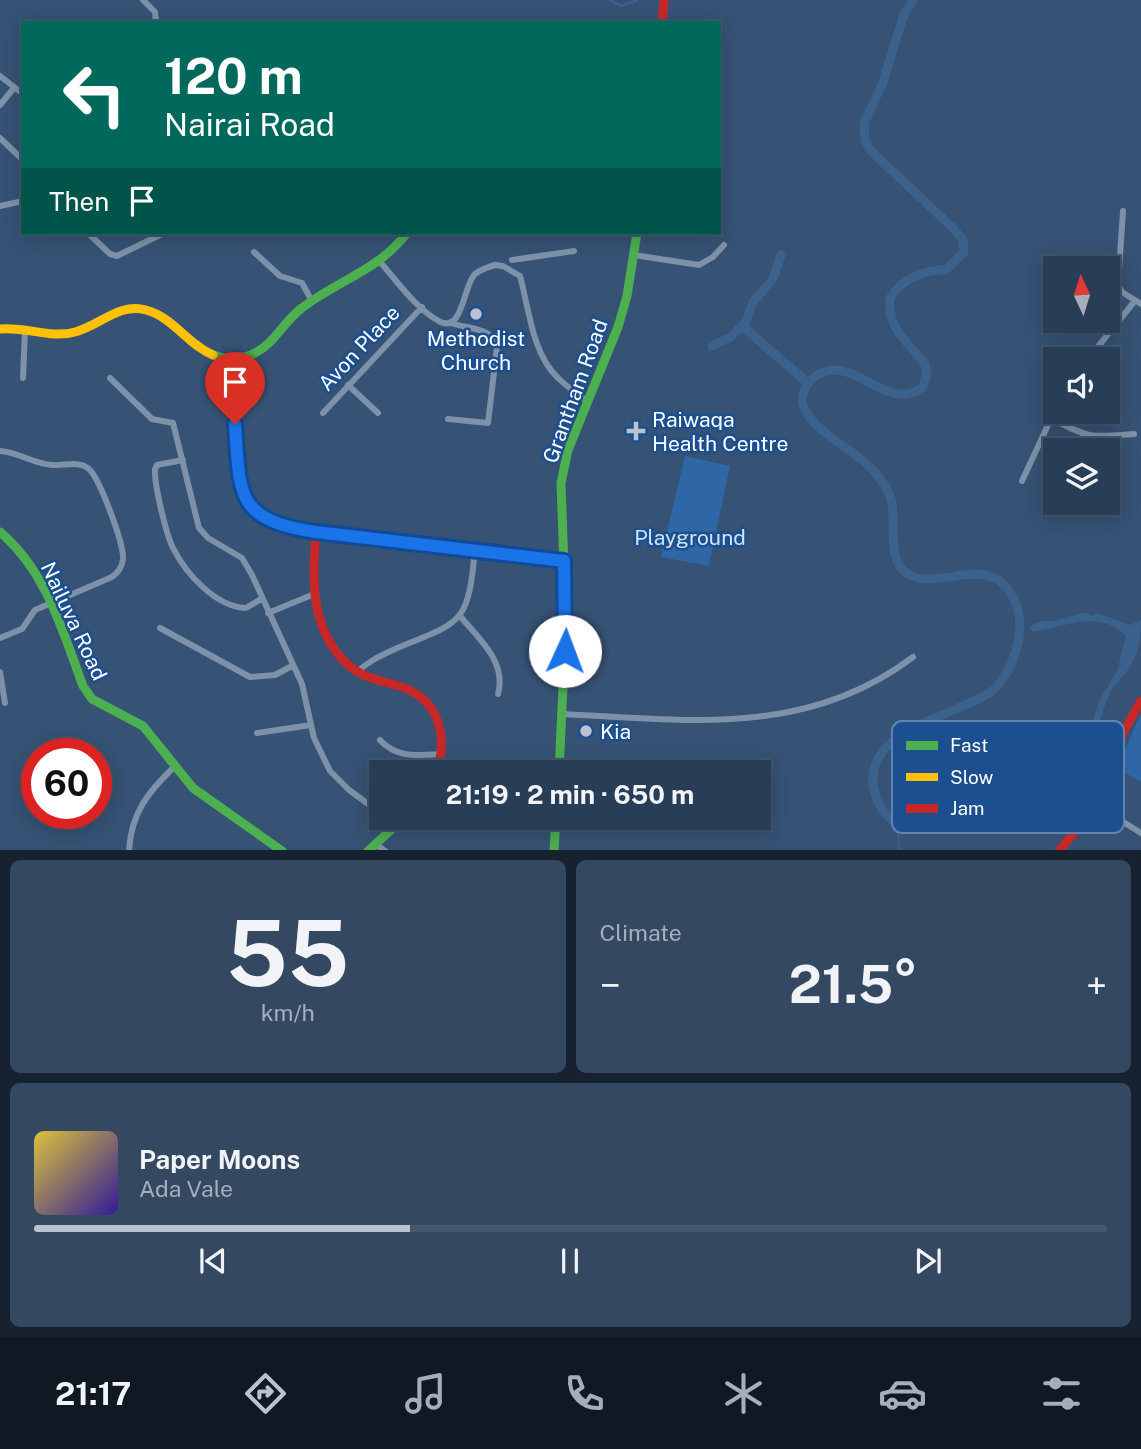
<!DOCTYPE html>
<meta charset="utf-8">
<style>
:root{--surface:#283e57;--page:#344961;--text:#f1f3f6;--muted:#a5aeba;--line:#44576d;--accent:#b9c2ce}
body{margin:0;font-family:"Public Sans",sans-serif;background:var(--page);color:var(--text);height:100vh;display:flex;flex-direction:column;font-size:26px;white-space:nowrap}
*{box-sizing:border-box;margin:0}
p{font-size:23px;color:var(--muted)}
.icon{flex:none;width:38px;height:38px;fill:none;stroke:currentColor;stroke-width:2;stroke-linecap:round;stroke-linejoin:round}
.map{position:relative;height:850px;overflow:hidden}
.panel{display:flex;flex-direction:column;gap:10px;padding:10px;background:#162230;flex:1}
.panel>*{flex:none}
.banner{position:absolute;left:21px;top:21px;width:700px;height:214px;border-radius:0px;box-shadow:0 4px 18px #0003,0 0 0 2px var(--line);background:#00695c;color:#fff;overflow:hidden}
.needle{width:46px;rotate:356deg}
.buttons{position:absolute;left:1043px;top:256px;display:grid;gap:14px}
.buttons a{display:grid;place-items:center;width:77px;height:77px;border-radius:0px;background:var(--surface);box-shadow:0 4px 18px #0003,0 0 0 2px var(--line);font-size:35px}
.speed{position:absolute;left:21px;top:738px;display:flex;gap:14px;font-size:35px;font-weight:700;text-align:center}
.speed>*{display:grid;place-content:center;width:91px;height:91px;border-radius:50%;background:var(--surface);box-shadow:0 4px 18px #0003,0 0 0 2px var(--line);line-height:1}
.speed .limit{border:10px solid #d22;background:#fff;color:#111}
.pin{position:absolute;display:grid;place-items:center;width:60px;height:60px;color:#fff;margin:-72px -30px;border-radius:50% 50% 50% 0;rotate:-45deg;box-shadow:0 0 7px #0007}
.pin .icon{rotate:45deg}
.me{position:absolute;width:77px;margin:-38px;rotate:2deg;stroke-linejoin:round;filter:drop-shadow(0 0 5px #0008)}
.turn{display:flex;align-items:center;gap:24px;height:147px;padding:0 28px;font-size:32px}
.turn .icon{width:91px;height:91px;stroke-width:2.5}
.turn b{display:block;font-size:49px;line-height:60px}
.then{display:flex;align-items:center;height:66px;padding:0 28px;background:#0003;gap:14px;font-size:26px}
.big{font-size:52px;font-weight:700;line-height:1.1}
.panel .card{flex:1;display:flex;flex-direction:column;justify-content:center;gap:10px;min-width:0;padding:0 24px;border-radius:10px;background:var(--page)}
.panel .dial{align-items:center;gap:0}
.dial b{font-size:91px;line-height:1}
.song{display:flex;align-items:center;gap:21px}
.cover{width:84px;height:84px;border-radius:10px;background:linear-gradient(135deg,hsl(50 70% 55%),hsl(250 70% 35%))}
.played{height:7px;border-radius:4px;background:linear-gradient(90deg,var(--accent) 35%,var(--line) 35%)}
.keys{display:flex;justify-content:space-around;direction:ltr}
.heat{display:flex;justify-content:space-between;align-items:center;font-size:38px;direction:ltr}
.panel .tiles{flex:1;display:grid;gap:10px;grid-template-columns:1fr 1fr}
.card:last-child{grid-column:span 2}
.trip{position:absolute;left:369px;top:760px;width:402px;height:70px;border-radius:0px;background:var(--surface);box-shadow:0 4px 18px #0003,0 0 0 2px var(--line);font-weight:700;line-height:70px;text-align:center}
.menu{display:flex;height:112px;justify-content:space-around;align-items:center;background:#101923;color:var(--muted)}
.menu .icon{width:49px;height:49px}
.menu .current{color:var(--accent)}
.menu b{font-size:32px;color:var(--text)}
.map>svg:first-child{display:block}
.green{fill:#2f66a5}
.water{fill:#3b618d}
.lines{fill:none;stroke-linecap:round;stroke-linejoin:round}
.stream{stroke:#3b618d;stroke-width:2}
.river{stroke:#3b618d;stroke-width:9}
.street{stroke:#7d92a8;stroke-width:6}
.fast{stroke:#4caf50;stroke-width:9}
.slow{stroke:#ffc107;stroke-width:9}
.jam{stroke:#c62828;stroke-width:9}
.route-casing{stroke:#114b97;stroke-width:18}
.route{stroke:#1a73e8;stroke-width:12}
.poi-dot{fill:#b9c2ce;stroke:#1b4f8f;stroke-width:2.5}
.labels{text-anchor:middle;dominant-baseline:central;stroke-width:5;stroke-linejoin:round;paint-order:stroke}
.poi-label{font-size:21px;fill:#fff;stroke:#1b4f8f;text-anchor:start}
.street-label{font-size:21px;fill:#fff;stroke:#1b4f8f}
.park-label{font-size:21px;fill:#cfe3fa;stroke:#1b4f8f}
.key{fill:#1b4f8f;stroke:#5f84b1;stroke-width:2}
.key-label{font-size:19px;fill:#fff}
</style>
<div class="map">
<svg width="1141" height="851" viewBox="0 0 1141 851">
<rect width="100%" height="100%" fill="#365274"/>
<path class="green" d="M685,456l45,10 -21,100 -48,-9z
M1141,713v69l-24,-14z"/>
<path class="water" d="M1086,612l5,4 7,-3 32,12 11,-5c0,19 -2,35 -14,51 -5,7 -13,14 -17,22 -9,19 -22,65 -14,85l-12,28 -25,5 -36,-5 -13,-10 -22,-5 -11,2 -18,10 -7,-9c9,-2 18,-6 27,-8 34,-4 69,24 100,2l2,-34 19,-55 17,-28 9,-35c-26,-28 -62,-8 -94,-4l-2,-6 11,-5h13z"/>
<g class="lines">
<path class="stream" d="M609,0l12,6 17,-6
M898,824l1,27"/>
<path class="river" d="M913,0l-9,14 -22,71 -18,38 1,17 6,11 83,78 9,11 1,12 -17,17c-23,2 -44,8 -57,29 -3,31 18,44 35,66l2,7 -4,16c-39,29 -72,-41 -111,-8 -7,6 -10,14 -10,24 11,33 58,46 79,77 5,7 10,15 11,24 4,21 -6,56 16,70 30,18 79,-22 104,21 7,12 9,28 7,42 -3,18 -13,45 -29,55 -33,24 -123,36 -117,93 3,17 10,30 25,39 14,0 49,-23 65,-30
M742,326l66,57
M712,346l19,-9 15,-16 7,-19 20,-23 8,-24"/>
<path class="street" d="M143,0l12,12 1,11
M0,76l23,18
M0,105l14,-17
M0,138l23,22
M0,206l23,-5
M1123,211l-5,74 4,7 19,12
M88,233l22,21 7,2 47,-23
M254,252l26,24 22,7 10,18
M634,255l65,10 14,-8 11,-12
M512,260l62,-9
M380,262c17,19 35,45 57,58 26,17 26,-35 38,-46 6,-5 13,-7 20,-9l8,1 17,10c9,32 12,78 38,102 9,9 20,16 30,24
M1088,359l46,-57
M23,378l2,-48
M110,378l42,41 21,4 26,105 9,10 34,20 10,17 50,109 12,54 16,33 19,19 33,24
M348,385l30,28
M323,413l99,-106
M1051,418c38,21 40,19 83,16
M448,419l40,4 9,-76c-4,-20 -30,-18 -46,-24
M0,451c18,1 34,13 52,14 12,1 27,-5 37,4 11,10 35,75 34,90 -1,9 -5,13 -11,18l-77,33 -13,19 -22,9
M183,460l-26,5 -2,4c-1,15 11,65 18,79 13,26 43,59 73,60l15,-9
M1022,481l33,-71
M268,613l44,-18
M460,616c19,23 47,46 38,78
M160,628l90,49 25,-2 17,-9
M0,672l5,31
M357,672c12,-11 23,-16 38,-23 67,-28 73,-23 80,-100
M562,714c125,6 244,24 351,-57
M257,733l54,-8
M380,740c17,19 39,15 62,14
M1096,805l45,28
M385,817l12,9
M375,844l10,7
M129,851c2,-38 19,-59 45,-84"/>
<path class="fast" d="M213,355c13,5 29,5 42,-2 20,-10 29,-32 47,-45 35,-27 77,-38 105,-75
M242,357c-6,29 -15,116 3,141 16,24 44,30 71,34l248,29
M0,532c47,40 62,98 83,154l9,13 51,27 50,62 89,63
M559,772l7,-150 -5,-139 7,-33 50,-123 9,-31 10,-63
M368,851l37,-34
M554,851l2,-34"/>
<path class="slow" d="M0,329c25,-3 51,10 75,3 24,-6 45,-30 71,-22 27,7 42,35 67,45"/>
<path class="jam" d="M662,23l2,-23
M316,532c-4,46 -6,96 30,131 16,15 32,17 53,23 40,12 49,50 38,86
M1059,851l37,-46 28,-74 17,-30"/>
</g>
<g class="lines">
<defs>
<path id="route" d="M235,424c5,71 0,96 81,108l248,29 1,90"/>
</defs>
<use href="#route" class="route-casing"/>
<use href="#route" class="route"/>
</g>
<g class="poi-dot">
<circle cx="476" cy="314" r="7"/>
<path d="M632.5 420.5h7v7h7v7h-7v7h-7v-7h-7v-7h7z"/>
<circle cx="586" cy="731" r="7"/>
</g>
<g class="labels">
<g class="poi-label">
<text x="476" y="338" text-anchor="middle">Methodist<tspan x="476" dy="24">Church</tspan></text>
<text x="652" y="419">Raiwaqa<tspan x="652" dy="24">Health Centre</tspan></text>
<text x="600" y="731">Kia</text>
</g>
<g class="street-label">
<text transform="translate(359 348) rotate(-47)">Avon Place</text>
<text transform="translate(575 391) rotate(-70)">Grantham Road</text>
<text transform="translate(74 621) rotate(65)">Nailuva Road</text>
</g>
<g class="park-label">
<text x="690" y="537">Playground</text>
</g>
</g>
<rect x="892" y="721" width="232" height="112" rx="10" class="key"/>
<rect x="906" y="741" width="32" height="9" fill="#4caf50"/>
<rect x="906" y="773" width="32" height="8" fill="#ffc107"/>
<rect x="906" y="804" width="32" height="9" fill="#c62828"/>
<g class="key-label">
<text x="950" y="752">Fast</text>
<text x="950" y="784">Slow</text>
<text x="950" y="815">Jam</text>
</g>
</svg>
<div class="buttons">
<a><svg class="needle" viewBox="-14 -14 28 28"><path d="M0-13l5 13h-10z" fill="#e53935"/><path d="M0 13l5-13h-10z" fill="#a5aeba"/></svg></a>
<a><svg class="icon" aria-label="sound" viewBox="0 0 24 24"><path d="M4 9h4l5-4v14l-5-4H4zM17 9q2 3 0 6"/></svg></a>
<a><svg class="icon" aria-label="layers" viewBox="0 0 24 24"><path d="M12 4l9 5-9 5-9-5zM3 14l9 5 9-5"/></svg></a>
</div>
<div class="speed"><div class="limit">60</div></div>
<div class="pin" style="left:235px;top:424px;background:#d93025"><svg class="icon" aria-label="arrive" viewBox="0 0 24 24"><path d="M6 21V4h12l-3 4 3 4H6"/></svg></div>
<svg class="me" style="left:565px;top:651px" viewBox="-20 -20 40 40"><circle r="19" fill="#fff"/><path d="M0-13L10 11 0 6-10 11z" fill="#1a73e8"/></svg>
<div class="trip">21:19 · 2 min · 650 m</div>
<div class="banner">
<div class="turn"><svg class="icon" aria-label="left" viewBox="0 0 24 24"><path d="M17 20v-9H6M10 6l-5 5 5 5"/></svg><div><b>120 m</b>Nairai Road</div></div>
<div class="then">Then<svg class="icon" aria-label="arrive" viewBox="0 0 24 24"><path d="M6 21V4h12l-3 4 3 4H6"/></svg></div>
</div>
</div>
<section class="panel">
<div class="tiles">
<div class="card dial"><b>55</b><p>km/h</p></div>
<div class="card"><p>Climate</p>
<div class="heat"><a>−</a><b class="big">21.5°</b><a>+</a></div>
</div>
<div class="card">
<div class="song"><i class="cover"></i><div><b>Paper Moons</b><p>Ada Vale</p></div></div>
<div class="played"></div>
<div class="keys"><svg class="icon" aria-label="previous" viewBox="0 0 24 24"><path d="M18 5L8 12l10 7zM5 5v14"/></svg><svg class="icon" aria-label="pause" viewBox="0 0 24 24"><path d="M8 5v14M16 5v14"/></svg><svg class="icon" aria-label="next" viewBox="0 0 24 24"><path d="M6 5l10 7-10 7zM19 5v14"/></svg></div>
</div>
</div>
</section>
<nav class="menu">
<b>21:17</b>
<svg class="icon current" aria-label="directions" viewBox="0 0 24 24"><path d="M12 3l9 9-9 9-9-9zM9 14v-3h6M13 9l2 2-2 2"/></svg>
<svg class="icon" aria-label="music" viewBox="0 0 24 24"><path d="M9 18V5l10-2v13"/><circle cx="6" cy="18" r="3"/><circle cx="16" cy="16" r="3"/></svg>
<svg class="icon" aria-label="phone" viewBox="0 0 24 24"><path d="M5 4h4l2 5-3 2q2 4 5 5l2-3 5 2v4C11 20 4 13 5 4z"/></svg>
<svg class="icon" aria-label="climate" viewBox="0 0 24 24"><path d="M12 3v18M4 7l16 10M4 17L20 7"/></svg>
<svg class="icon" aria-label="car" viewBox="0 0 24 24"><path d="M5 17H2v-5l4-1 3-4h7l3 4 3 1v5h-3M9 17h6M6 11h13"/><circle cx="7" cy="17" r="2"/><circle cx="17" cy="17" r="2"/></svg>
<svg class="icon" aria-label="filters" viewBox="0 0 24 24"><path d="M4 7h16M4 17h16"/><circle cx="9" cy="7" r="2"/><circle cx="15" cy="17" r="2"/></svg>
</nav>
